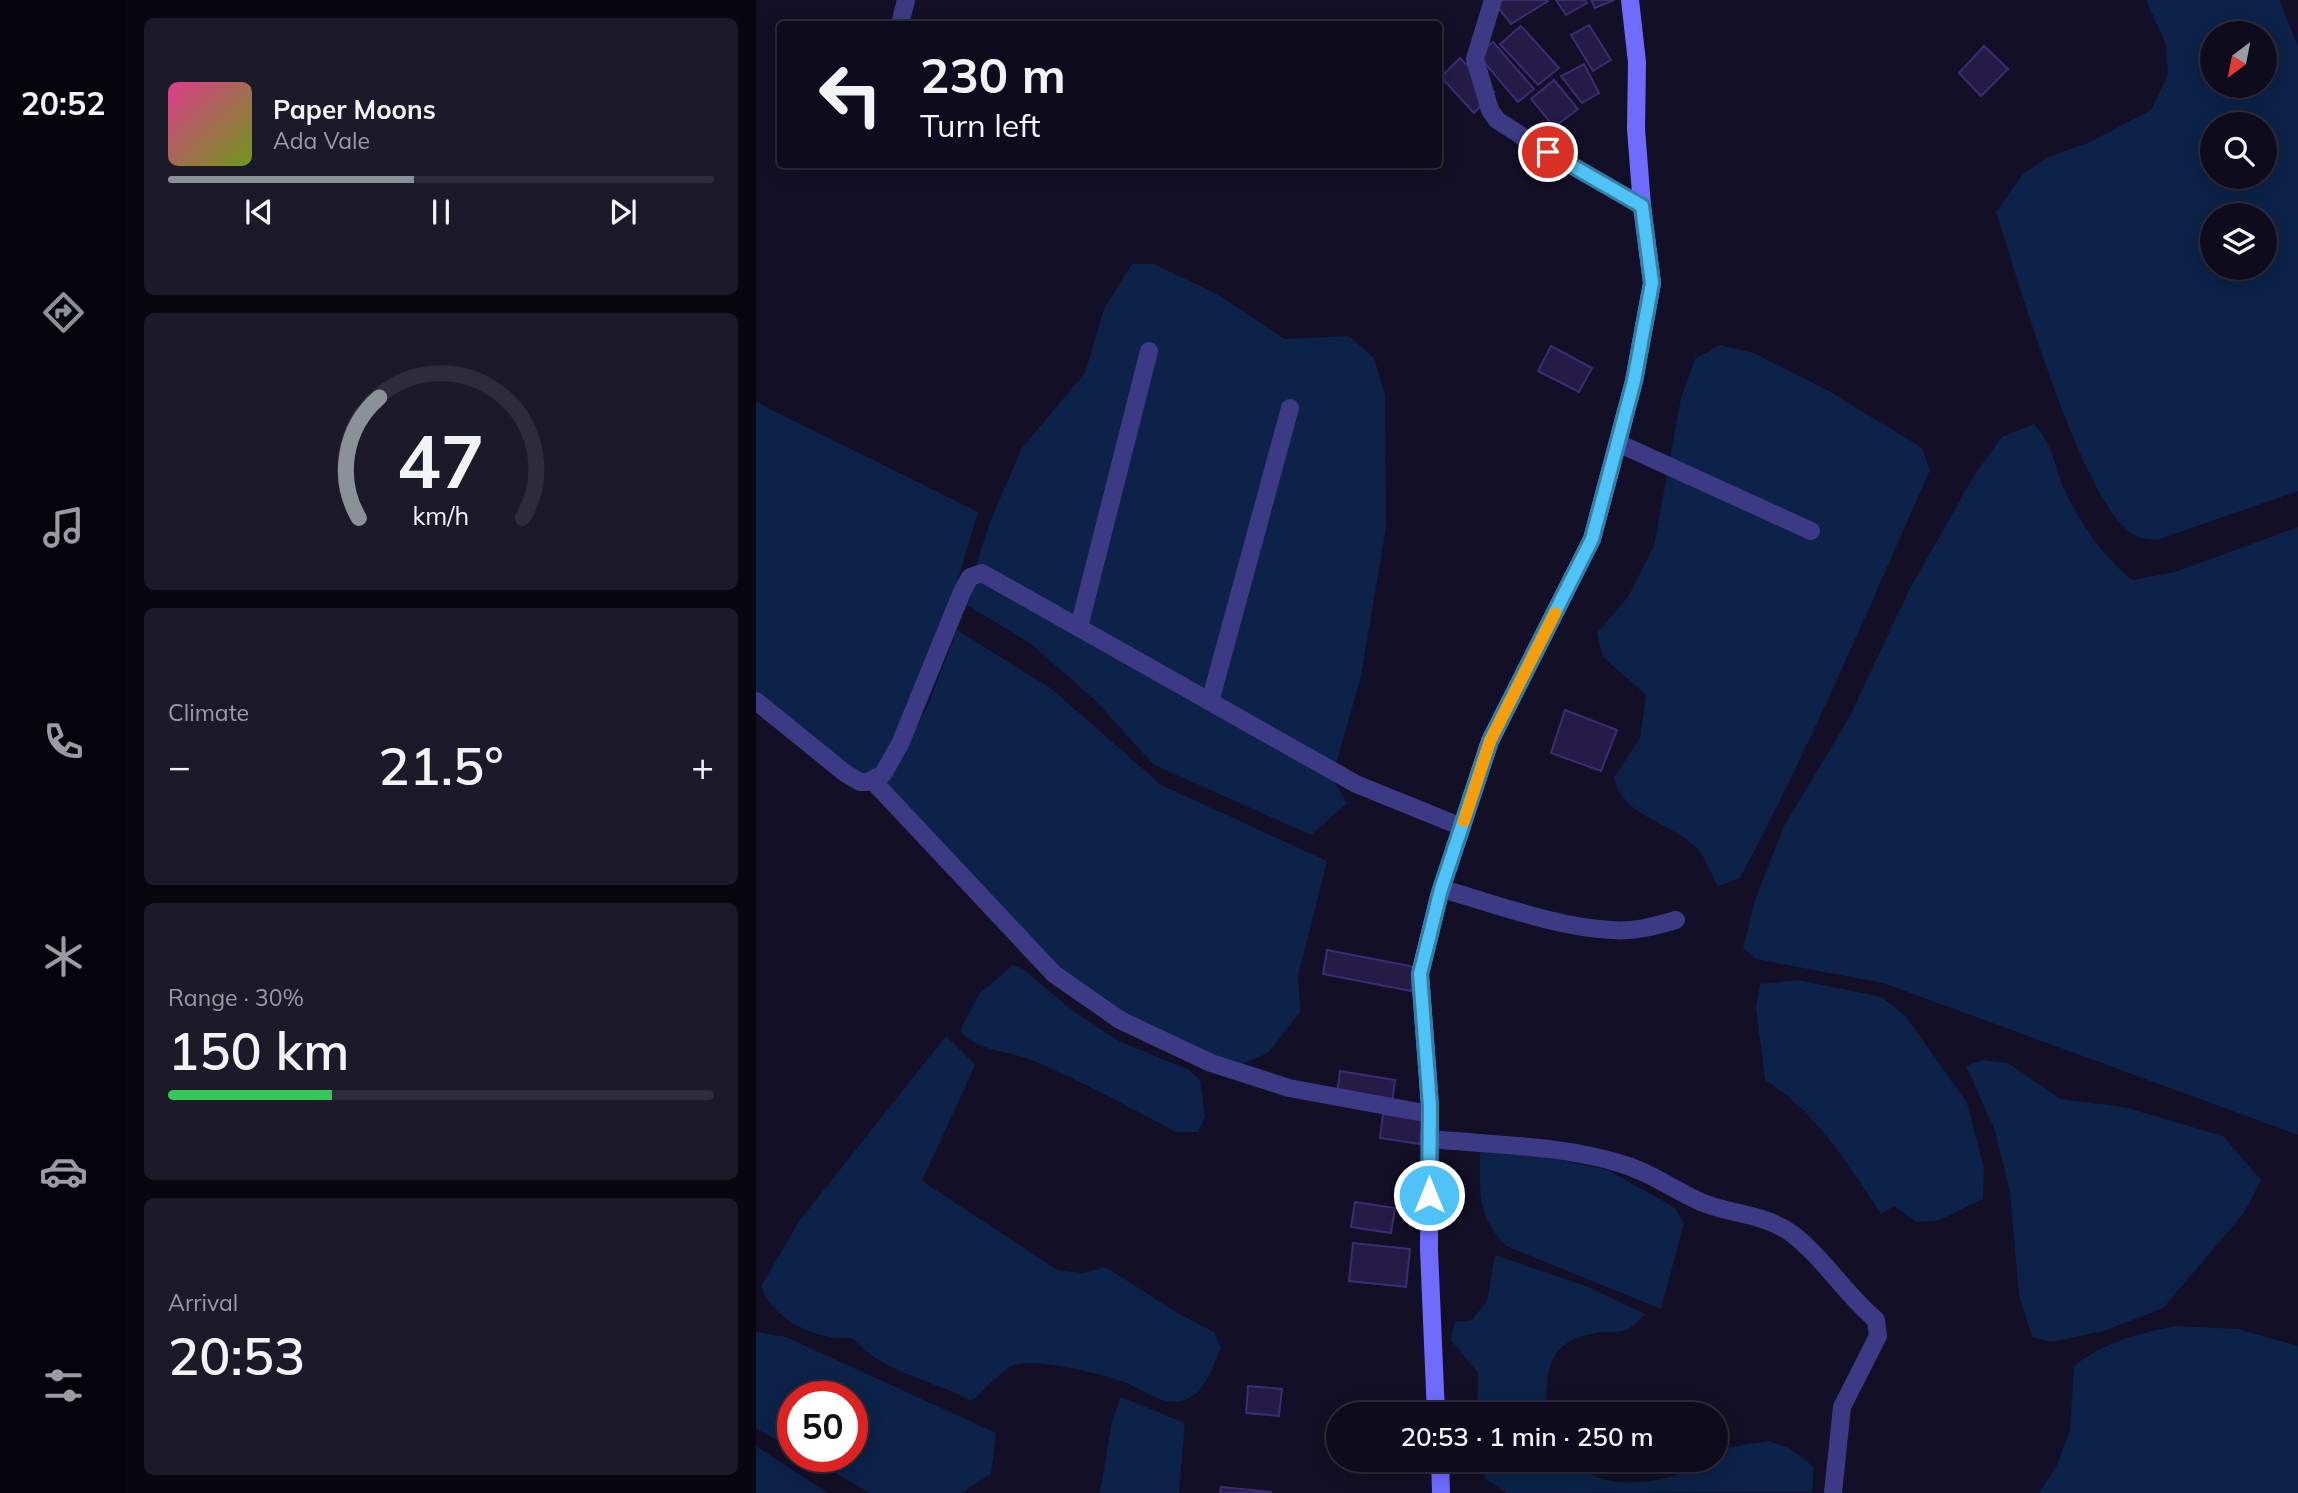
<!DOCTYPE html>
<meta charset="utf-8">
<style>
:root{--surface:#0e0b1c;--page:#1c1929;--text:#f1f3f6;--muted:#9b9ba3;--line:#2e2b3b;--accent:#8c9099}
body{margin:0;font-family:Mulish,sans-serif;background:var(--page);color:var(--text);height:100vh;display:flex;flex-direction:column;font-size:26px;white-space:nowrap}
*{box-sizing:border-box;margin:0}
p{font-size:23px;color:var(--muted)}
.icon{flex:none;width:38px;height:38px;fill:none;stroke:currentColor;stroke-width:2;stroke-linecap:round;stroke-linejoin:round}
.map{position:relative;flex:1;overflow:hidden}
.details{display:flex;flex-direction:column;gap:18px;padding:18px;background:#08060f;width:630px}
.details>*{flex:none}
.top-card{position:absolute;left:21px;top:21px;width:665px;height:147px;border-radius:7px;box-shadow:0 4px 18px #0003,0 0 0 2px var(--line);background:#0e0b1c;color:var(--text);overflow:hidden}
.needle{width:46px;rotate:212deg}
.controls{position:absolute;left:1444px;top:21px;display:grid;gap:14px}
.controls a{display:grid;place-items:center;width:77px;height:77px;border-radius:50%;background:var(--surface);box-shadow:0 4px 18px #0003,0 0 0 2px var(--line);font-size:35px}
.speed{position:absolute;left:21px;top:1381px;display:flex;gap:14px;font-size:35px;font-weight:700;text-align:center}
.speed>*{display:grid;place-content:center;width:91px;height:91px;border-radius:50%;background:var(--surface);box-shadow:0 4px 18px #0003,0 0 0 2px var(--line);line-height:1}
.speed .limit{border:10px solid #d22;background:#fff;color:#111}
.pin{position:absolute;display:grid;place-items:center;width:60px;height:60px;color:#fff;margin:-30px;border:4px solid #fff;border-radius:50%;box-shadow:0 2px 7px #0007}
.me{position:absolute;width:77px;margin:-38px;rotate:0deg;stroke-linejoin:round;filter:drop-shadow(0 0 5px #0008)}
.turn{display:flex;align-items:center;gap:24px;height:147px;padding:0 28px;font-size:32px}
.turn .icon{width:91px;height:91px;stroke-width:2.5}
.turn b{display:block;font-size:49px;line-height:60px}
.big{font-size:52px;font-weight:600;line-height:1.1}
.details .tile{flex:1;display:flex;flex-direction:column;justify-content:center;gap:10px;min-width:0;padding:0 24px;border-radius:10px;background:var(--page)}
.details .dial{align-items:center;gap:0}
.dial svg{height:182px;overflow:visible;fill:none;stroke:var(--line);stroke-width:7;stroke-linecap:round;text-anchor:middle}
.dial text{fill:var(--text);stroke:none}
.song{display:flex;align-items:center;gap:21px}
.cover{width:84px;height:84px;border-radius:10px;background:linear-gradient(135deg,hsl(330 70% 55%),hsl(80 70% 35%))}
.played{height:7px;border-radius:4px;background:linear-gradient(90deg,var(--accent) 45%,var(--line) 45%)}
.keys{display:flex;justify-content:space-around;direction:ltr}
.heat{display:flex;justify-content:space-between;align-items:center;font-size:38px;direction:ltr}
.charge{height:10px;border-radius:5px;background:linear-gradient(90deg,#34c759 30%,var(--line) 0)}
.trip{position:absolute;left:570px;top:1402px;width:402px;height:70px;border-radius:35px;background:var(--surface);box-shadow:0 4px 18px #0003,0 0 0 2px var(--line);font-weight:600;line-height:70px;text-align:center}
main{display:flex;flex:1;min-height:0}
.dock{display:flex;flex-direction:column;width:126px;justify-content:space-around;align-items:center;background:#06040b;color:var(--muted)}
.dock .icon{width:49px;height:49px}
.dock .on{color:var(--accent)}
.dock b{font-size:32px;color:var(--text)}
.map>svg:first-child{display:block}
.water{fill:#0c2248;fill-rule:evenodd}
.building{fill:#241b47;stroke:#3b2d73;stroke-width:2}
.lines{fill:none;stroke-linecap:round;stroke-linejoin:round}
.service{stroke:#3d3a85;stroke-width:18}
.minor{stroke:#3d3a85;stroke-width:18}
.secondary{stroke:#6f6bff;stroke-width:18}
.route-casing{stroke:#337fa1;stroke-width:18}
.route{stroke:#4fc3f7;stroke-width:12}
.slow{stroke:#f59e0b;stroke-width:12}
</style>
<main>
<nav class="dock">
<b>20:52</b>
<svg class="icon on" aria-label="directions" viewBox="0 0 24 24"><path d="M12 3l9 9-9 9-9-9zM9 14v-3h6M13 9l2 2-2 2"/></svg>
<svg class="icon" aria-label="music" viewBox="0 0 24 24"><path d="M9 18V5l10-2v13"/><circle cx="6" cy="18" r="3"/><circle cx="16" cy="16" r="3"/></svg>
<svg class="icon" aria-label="phone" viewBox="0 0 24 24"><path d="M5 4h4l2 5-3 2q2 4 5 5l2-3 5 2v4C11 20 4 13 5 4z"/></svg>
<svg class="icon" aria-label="climate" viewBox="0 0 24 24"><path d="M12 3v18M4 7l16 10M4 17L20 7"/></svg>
<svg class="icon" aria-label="car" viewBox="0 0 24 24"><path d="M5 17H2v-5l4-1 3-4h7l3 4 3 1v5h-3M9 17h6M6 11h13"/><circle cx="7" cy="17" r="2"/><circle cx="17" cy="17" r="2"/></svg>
<svg class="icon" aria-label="filters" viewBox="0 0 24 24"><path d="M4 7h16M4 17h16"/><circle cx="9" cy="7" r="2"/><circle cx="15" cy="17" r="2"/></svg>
</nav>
<section class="details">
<div class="tile">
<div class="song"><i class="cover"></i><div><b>Paper Moons</b><p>Ada Vale</p></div></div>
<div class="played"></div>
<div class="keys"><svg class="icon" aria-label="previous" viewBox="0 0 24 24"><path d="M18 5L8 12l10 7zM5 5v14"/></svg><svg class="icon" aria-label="pause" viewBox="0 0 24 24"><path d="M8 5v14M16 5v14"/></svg><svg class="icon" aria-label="next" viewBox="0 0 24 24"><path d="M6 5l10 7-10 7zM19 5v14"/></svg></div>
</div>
<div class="tile dial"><svg viewBox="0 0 100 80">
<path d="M14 69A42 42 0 1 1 86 69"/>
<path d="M14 69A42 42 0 0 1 23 16" stroke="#8c9099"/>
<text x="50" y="56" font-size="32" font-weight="700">47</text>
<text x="50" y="72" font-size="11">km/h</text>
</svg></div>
<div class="tile"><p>Climate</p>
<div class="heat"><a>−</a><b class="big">21.5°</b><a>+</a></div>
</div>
<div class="tile"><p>Range · 30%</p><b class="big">150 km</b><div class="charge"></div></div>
<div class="tile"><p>Arrival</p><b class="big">20:53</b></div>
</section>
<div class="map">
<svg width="1542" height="1493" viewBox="0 0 1542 1493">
<rect width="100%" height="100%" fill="#130f26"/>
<path class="water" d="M1390,0h133l19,46v445l-141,49c-6,-1 -15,-1 -21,-4 -51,-21 -121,-266 -140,-324l28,-39 24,-16 40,-14 63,-33 17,-35 -2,-30zM1456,33h52v53h-52zM1456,124h52v53h-52zM1456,215h52v53h-52z
M376,264h22l63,30 68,45 64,-3 25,22 11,37 1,133 -25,148 -29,102 15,25 -36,32 -157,-70 -59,-65 -64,-56 -67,-41 26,-81 32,-74 63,-75 19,-64z
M964,345l34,8 75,38 93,57 8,22c-61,137 -119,276 -190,408l-22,8c-7,-12 -13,-30 -22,-39 -25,-24 -76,-32 -82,-70l26,-39 6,-43 -43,-38 -6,-24 31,-36 26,-51 27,-148 14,-39z
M0,402l222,110 -23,78 -78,187h-11l-110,-77z
M1278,424c22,25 19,42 32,69 17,34 37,63 66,87l43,-8 123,-45v608l-415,-152 -127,-24 -13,-11 12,-48 30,-76 64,-106 60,-128 66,-116 27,-37z
M201,630l95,59 109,96 166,76 -29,115 2,36 -32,41 -31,13 -65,-24 -108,-62 -179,-194 42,-79z
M257,965l10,4 50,42 46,30 70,29 11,10 5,37 -7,15h-22c-47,-25 -93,-50 -142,-71 -26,-11 -54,-8 -74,-30l19,-37z
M1042,980l84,17 25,21 60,85 17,65 -1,31 -46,22 -20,1 -23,-16 -13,8c-33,-50 -65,-102 -116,-134l-9,-72 4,-24z
M190,1036l29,29 -53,116 135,89 26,3 23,-6 68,44 40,21 7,16c-8,18 -15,44 -36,52 -20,7 -39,-8 -56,-16 -25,-10 -85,-24 -112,-20 -12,2 -34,28 -45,37 -39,-21 -90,-28 -119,-63 -36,3 -79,-17 -92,-52l39,-66z
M1227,1060l25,3 52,36 64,8 99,29 38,44 -17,33 -81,95 -56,22 -55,12 -20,-5 -13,-42 -9,-103 -16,-64 -28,-62z
M724,1151l77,8 51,11 67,38 9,15 -23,86 -155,-63c-30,-31 -26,-55 -26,-95z
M739,1255l91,31 59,28c-5,5 -11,12 -17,15 -8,5 -22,2 -32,4 -49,8 -51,38 -49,81h-69v-41l-27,-33 4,-18 17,-2 15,-19z
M1419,1326l63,3 60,17v147h-259l18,-28 13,-35 4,-64c30,-24 64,-32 101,-40z
M0,1332l30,5 210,96 -5,41 -30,19h-91l-64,-37h46v-60h-59v53l-37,-21z
M365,1397l64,26 -6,70h-79l12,-72z
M1012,1441l21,7 25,19 -2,25 -305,1 -21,-14 -7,-19h94c25,29 69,25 104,15 16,-4 22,-15 40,-15l2,-11z
M0,1446l72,47h-72z"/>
<path class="building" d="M736,0h55l1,1 -37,23z
M800,0h29l2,3 -21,12z
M835,0h23l-19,8z
M833,25l22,35 -18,11 -22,-36z
M765,26l38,42 -21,17 -38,-41z
M737,42l41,47 -16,13 -41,-48z
M1228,46l24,23 -27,27 -22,-23z
M704,58l34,34 -20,21 -33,-36z
M828,64l15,29 -17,10 -21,-27z
M798,80l24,29 -24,18 -23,-28z
M795,346l41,22 -13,24 -41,-21z
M809,710l52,20 -16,41 -50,-18z
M571,950l88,17 -4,24 -88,-17z
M584,1071l55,9 -3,23 -55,-9z
M627,1114l40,6 -3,24 -40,-6z
M599,1202l40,6 -4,25 -40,-6z
M597,1243l57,6 -4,38 -57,-6z
M492,1386l34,3 -3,27 -33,-3z
M465,1487l51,5 -52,1z"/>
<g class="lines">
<path class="service" d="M862,443l193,88"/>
<path class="minor" d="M737,0l-18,59 15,51 7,10 28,18 117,68
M144,24l6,-24
M323,627l70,-276
M0,701l89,72 15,9h8l15,-8 17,-30 62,-152 8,-15 12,-4 374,211 106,43
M454,702l80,-294
M116,780l182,194 66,46 91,43 78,25 141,26
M686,889c54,15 113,38 170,41 22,2 43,-4 64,-10
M674,1139c63,6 134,6 195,26 27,8 50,26 76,37 30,13 62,11 90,31 32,24 54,61 85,87l2,16 -36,71 -9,86"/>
<path class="secondary" d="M680,1414l-7,-164 1,-144 -10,-132 19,-78 51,-155 102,-202 42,-158 18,-98 -10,-77 -6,-77 1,-67 -7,-62
M684,1460l1,33"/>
</g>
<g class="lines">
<defs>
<path id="route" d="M673,1195l1,-89 -10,-132 21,-85 49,-148 102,-202 42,-158 18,-98 -10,-77 -94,-54"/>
</defs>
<use href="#route" class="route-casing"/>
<use href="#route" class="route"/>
<path class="slow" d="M708,821l26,-80 65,-128"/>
</g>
</svg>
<div class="controls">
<a><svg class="needle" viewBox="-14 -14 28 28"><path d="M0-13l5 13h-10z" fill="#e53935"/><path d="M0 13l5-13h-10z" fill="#9b9ba3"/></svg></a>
<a><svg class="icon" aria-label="search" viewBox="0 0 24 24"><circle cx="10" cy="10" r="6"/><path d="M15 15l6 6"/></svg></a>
<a><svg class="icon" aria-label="layers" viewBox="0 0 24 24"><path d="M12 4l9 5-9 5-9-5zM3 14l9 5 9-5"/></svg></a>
</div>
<div class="speed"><div class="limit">50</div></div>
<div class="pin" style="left:792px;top:152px;background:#d93025"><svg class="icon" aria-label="arrive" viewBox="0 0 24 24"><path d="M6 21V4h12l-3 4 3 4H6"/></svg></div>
<svg class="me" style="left:673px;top:1195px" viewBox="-20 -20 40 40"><circle r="17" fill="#4fc3f7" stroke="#fff" stroke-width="3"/><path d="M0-11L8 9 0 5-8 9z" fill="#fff"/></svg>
<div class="trip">20:53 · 1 min · 250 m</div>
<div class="top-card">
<div class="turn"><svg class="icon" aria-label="left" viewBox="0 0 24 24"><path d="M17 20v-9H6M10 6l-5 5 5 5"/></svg><div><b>230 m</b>Turn left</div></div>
</div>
</div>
</main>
